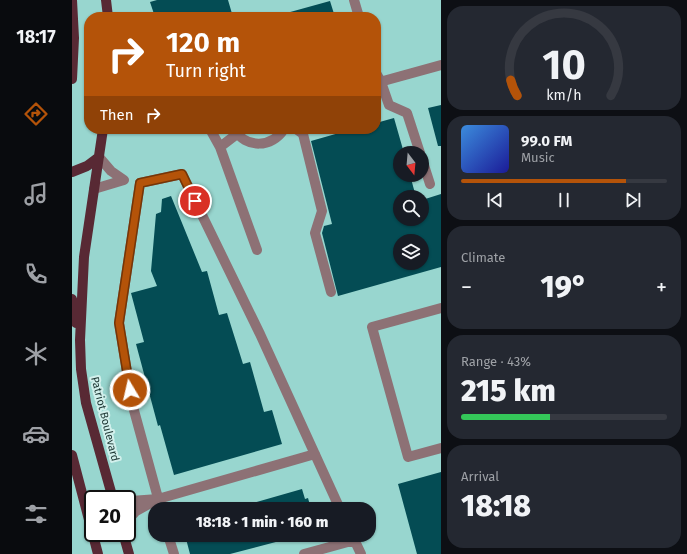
<!DOCTYPE html>
<meta charset="utf-8">
<style>
:root{--surface:#171b24;--page:#242831;--text:#f1f3f6;--muted:#9ea1a6;--line:#363941;--accent:#b45309}
body{margin:0;font-family:"Fira Sans",sans-serif;background:var(--page);color:var(--text);height:100vh;display:flex;flex-direction:column;font-size:15px;white-space:nowrap}
*{box-sizing:border-box;margin:0}
p{font-size:13px;color:var(--muted)}
.icon{flex:none;width:22px;height:22px;fill:none;stroke:currentColor;stroke-width:2;stroke-linecap:round;stroke-linejoin:round}
.map{position:relative;flex:1;overflow:hidden}
.details{display:flex;flex-direction:column;gap:6px;padding:6px;background:#0d0f14;width:246px}
.details>*{flex:none}
.top-card{position:absolute;left:12px;top:12px;width:297px;height:122px;border-radius:16px;box-shadow:0 1px 3px #0004;background:#b45309;color:#fff;overflow:hidden}
.needle{width:26px;rotate:164deg}
.tools{position:absolute;left:321px;top:146px;display:grid;gap:8px}
.tools a{display:grid;place-items:center;width:36px;height:36px;border-radius:50%;background:var(--surface);box-shadow:0 1px 3px #0004;font-size:20px}
.speed{position:absolute;left:12px;top:490px;display:flex;gap:8px;font-size:20px;font-weight:700;text-align:center}
.speed>*{display:grid;place-content:center;width:52px;height:52px;border-radius:50%;background:var(--surface);box-shadow:0 1px 3px #0004;line-height:1}
.speed .limit{border:2px solid #111;border-radius:6px;background:#fff;color:#111}
.pin{position:absolute;display:grid;place-items:center;width:34px;height:34px;color:#fff;margin:-17px;border:2px solid #fff;border-radius:50%;box-shadow:0 1px 4px #0007}
.me{position:absolute;width:44px;margin:-22px;rotate:351deg;stroke-linejoin:round;filter:drop-shadow(0 0 3px #0008)}
.turn{display:flex;align-items:center;gap:14px;height:84px;padding:0 16px;font-size:18px}
.turn .icon{width:52px;height:52px;stroke-width:2.5}
.turn b{display:block;font-size:28px;line-height:34px}
.then{display:flex;align-items:center;height:38px;padding:0 16px;background:#0003;gap:8px;font-size:15px}
.big{font-size:30px;font-weight:800;line-height:1.1}
.details .widget{flex:1;display:flex;flex-direction:column;justify-content:center;gap:6px;min-width:0;padding:0 14px;border-radius:16px;background:var(--page)}
.details .dial{align-items:center;gap:0}
.dial svg{height:104px;overflow:visible;fill:none;stroke:var(--line);stroke-width:7;stroke-linecap:round;text-anchor:middle}
.dial text{fill:var(--text);stroke:none}
.song{display:flex;align-items:center;gap:12px}
.cover{width:48px;height:48px;border-radius:6px;background:linear-gradient(135deg,hsl(210 70% 55%),hsl(240 70% 35%))}
.played{height:4px;border-radius:2px;background:linear-gradient(90deg,var(--accent) 80%,var(--line) 80%)}
.keys{display:flex;justify-content:space-around;direction:ltr}
.heat{display:flex;justify-content:space-between;align-items:center;font-size:22px;direction:ltr}
.charge{height:6px;border-radius:3px;background:linear-gradient(90deg,#34c759 43%,var(--line) 0)}
.trip{position:absolute;left:76px;top:502px;width:228px;height:40px;border-radius:16px;background:var(--surface);box-shadow:0 1px 3px #0004;font-weight:800;line-height:40px;text-align:center}
main{display:flex;flex:1;min-height:0}
.tabs{display:flex;flex-direction:column;width:72px;justify-content:space-around;align-items:center;background:#090b0e;color:var(--muted)}
.tabs .icon{width:28px;height:28px}
.tabs .selected{color:var(--accent)}
.tabs b{font-size:18px;color:var(--text)}
.map>svg:first-child{display:block}
.building{fill:#044c54;fill-rule:evenodd}
.lines{fill:none;stroke-linecap:round;stroke-linejoin:round}
.minor{stroke:#8d7175;stroke-width:10}
.major{stroke:#582934;stroke-width:10}
.route-casing{stroke:#753606;stroke-width:10}
.route{stroke:#b45309;stroke-width:7}
.labels{text-anchor:middle;dominant-baseline:central;stroke-width:4;stroke-linejoin:round;paint-order:stroke}
.street-label{font-size:11px;fill:#1c3532;stroke:#d2f0ec}
</style>
<main>
<nav class="tabs">
<b>18:17</b>
<svg class="icon selected" aria-label="directions" viewBox="0 0 24 24"><path d="M12 3l9 9-9 9-9-9zM9 14v-3h6M13 9l2 2-2 2"/></svg>
<svg class="icon" aria-label="music" viewBox="0 0 24 24"><path d="M9 18V5l10-2v13"/><circle cx="6" cy="18" r="3"/><circle cx="16" cy="16" r="3"/></svg>
<svg class="icon" aria-label="phone" viewBox="0 0 24 24"><path d="M5 4h4l2 5-3 2q2 4 5 5l2-3 5 2v4C11 20 4 13 5 4z"/></svg>
<svg class="icon" aria-label="climate" viewBox="0 0 24 24"><path d="M12 3v18M4 7l16 10M4 17L20 7"/></svg>
<svg class="icon" aria-label="car" viewBox="0 0 24 24"><path d="M5 17H2v-5l4-1 3-4h7l3 4 3 1v5h-3M9 17h6M6 11h13"/><circle cx="7" cy="17" r="2"/><circle cx="17" cy="17" r="2"/></svg>
<svg class="icon" aria-label="filters" viewBox="0 0 24 24"><path d="M4 7h16M4 17h16"/><circle cx="9" cy="7" r="2"/><circle cx="15" cy="17" r="2"/></svg>
</nav>
<div class="map">
<svg width="369" height="554" viewBox="0 0 369 554">
<rect width="100%" height="100%" fill="#98d6cf"/>
<path class="building" d="M85,0h71l5,17h-78l-5,-15z
M258,1l5,16h-51l-1,-3z
M369,105v41h-3l-10,-38z
M322,118l10,35h-4v22h10l6,22h-16v22h22v-19l19,-6v73l-103,29 -16,-63 2,-7 8,-2 -21,-83 42,-12h23v-6zM328,241h22v22h-22z
M99,196l31,76 5,-1 12,44 8,-2 16,51 7,-2 14,50 8,-2 10,34 -108,31 -14,-50 -2,1 -22,-82 8,-2 -13,-49 26,-7 -6,-15 5,-57 5,-2 1,-13z
M369,472v82h-24l-19,-70z
M230,489l3,10 3,-1 3,11h-68v-3z
M113,535h106v3l-61,16h-40z"/>
<g class="lines">
<path class="minor" d="M282,0l5,17
M304,73l5,9 8,23 18,8 13,40
M304,83l65,-18
M138,129l10,18
M162,129c12,20 38,19 50,0
M224,129l7,5 19,77 -7,22 16,59
M165,134l-17,13 37,103
M350,159l8,25
M22,189l30,-9 -13,-9 -12,-14
M369,308l-69,19 36,130 33,-9
M55,499l4,2 27,-2 -22,12 -9,10
M86,499l157,-45
M89,509l-29,-106 -13,-80 21,-140 42,-9 78,160 80,175
M96,535l6,19
M280,535l9,19
M232,554l51,-14"/>
<path class="major" d="M34,0l2,17
M0,79l2,-41 -2,-38
M31,129l-19,128 -4,83 1,29 5,34 27,96
M0,172l15,-6 12,-9
M0,299l4,24
M0,455l26,99
M51,533l6,21"/>
</g>
<g class="lines">
<defs>
<path id="route" d="M58,390l-11,-67 21,-140 42,-9 13,27"/>
</defs>
<use href="#route" class="route-casing"/>
<use href="#route" class="route"/>
</g>
<g class="labels">
<g class="street-label">
<text transform="translate(33 419) rotate(76)">Patriot Boulevard</text>
</g>
</g>
</svg>
<div class="tools">
<a><svg class="needle" viewBox="-14 -14 28 28"><path d="M0-13l5 13h-10z" fill="#e53935"/><path d="M0 13l5-13h-10z" fill="#9ea1a6"/></svg></a>
<a><svg class="icon" aria-label="search" viewBox="0 0 24 24"><circle cx="10" cy="10" r="6"/><path d="M15 15l6 6"/></svg></a>
<a><svg class="icon" aria-label="layers" viewBox="0 0 24 24"><path d="M12 4l9 5-9 5-9-5zM3 14l9 5 9-5"/></svg></a>
</div>
<div class="speed"><div class="limit">20</div></div>
<div class="pin" style="left:123px;top:201px;background:#d93025"><svg class="icon" aria-label="arrive" viewBox="0 0 24 24"><path d="M6 21V4h12l-3 4 3 4H6"/></svg></div>
<svg class="me" style="left:58px;top:390px" viewBox="-20 -20 40 40"><circle r="17" fill="#b45309" stroke="#fff" stroke-width="3"/><path d="M0-11L8 9 0 5-8 9z" fill="#fff"/></svg>
<div class="trip">18:18 · 1 min · 160 m</div>
<div class="top-card">
<div class="turn"><svg class="icon" aria-label="right" viewBox="0 0 24 24"><path d="M7 20v-9h11M14 6l5 5-5 5"/></svg><div><b>120 m</b>Turn right</div></div>
<div class="then">Then<svg class="icon" aria-label="right" viewBox="0 0 24 24"><path d="M7 20v-9h11M14 6l5 5-5 5"/></svg></div>
</div>
</div>
<section class="details">
<div class="widget dial"><svg viewBox="0 0 100 80">
<path d="M14 69A42 42 0 1 1 86 69"/>
<path d="M14 69A42 42 0 0 1 9 57" stroke="#b45309"/>
<text x="50" y="56" font-size="32" font-weight="700">10</text>
<text x="50" y="72" font-size="11">km/h</text>
</svg></div>
<div class="widget">
<div class="song"><i class="cover"></i><div><b>99.0 FM</b><p>Music</p></div></div>
<div class="played"></div>
<div class="keys"><svg class="icon" aria-label="previous" viewBox="0 0 24 24"><path d="M18 5L8 12l10 7zM5 5v14"/></svg><svg class="icon" aria-label="pause" viewBox="0 0 24 24"><path d="M8 5v14M16 5v14"/></svg><svg class="icon" aria-label="next" viewBox="0 0 24 24"><path d="M6 5l10 7-10 7zM19 5v14"/></svg></div>
</div>
<div class="widget"><p>Climate</p>
<div class="heat"><a>−</a><b class="big">19°</b><a>+</a></div>
</div>
<div class="widget"><p>Range · 43%</p><b class="big">215 km</b><div class="charge"></div></div>
<div class="widget"><p>Arrival</p><b class="big">18:18</b></div>
</section>
</main>
